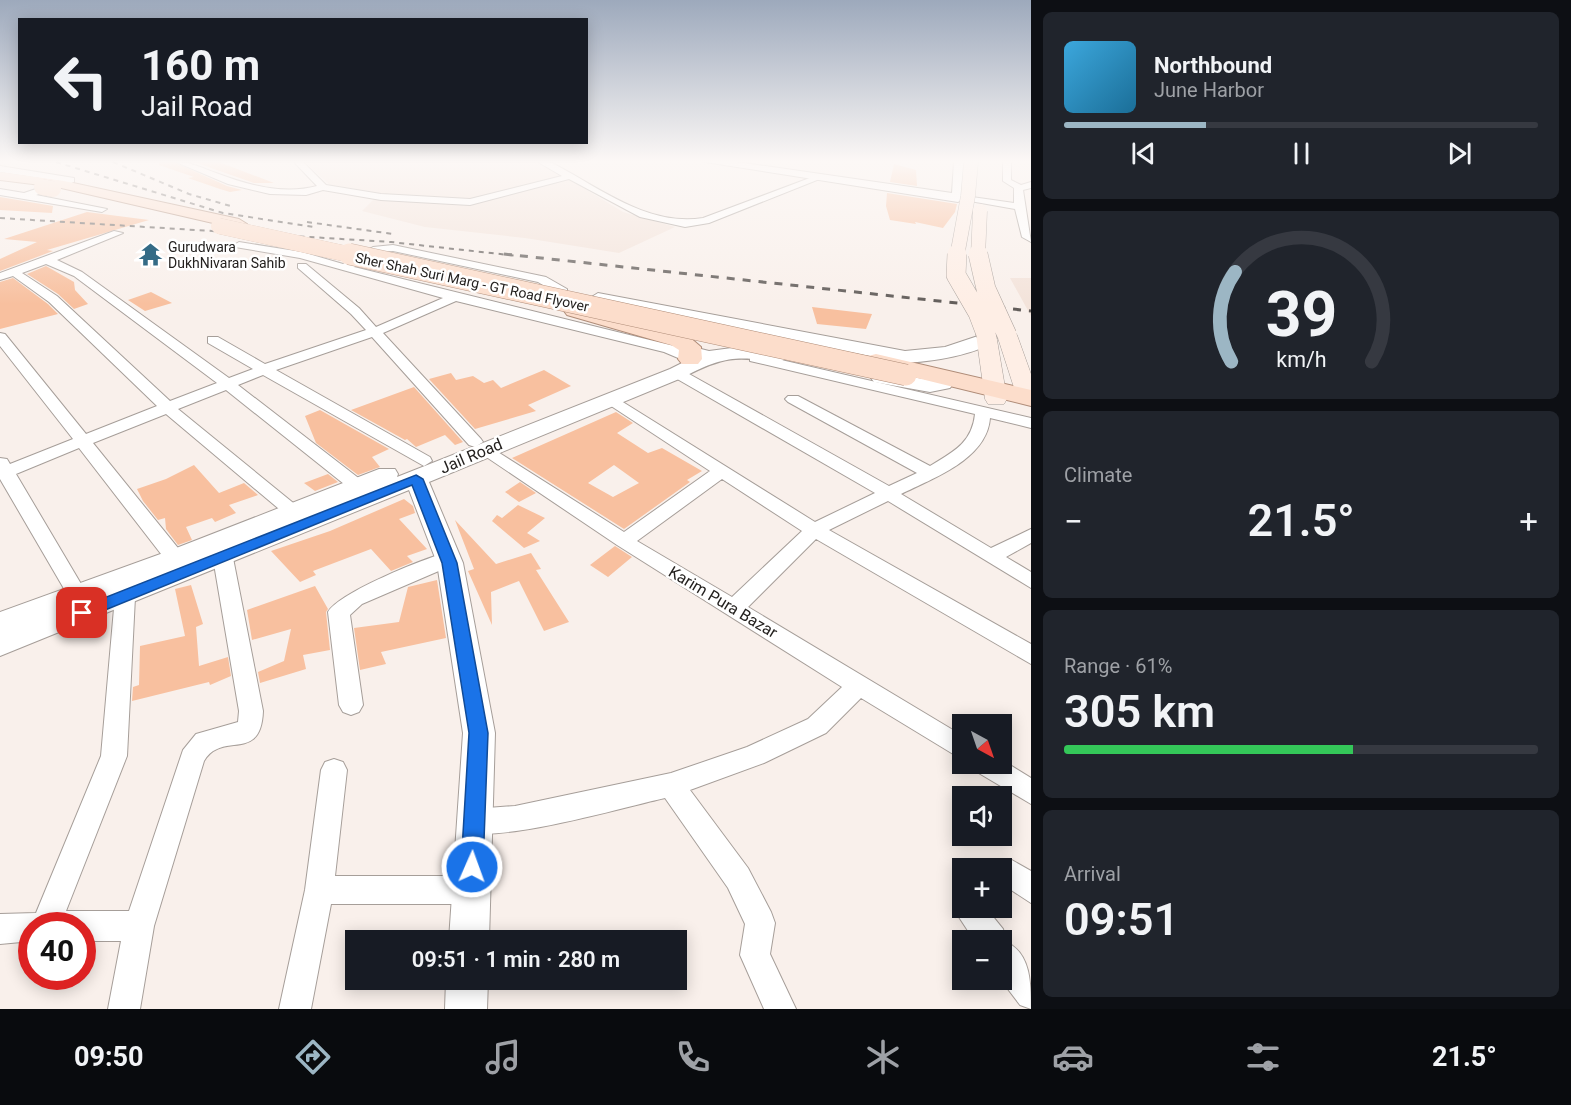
<!DOCTYPE html>
<meta charset="utf-8">
<style>
:root{--surface:#171b24;--page:#20242c;--text:#f1f3f6;--muted:#9ea1a6;--line:#363941;--accent:#9cb6c4}
body{margin:0;font-family:Roboto,sans-serif;background:var(--page);color:var(--text);height:100vh;display:flex;flex-direction:column;font-size:22px;white-space:nowrap}
*{box-sizing:border-box;margin:0}
p{font-size:20px;color:var(--muted)}
.icon{flex:none;width:33px;height:33px;fill:none;stroke:currentColor;stroke-width:2;stroke-linecap:round;stroke-linejoin:round}
.map{position:relative;flex:1;overflow:hidden}
.details{display:flex;flex-direction:column;gap:12px;padding:12px;background:#0d0f14;width:540px}
.details>*{flex:none}
.banner{position:absolute;left:18px;top:18px;width:570px;height:126px;border-radius:0px;box-shadow:0 3px 15px #0003;background:#171b24;color:var(--text);overflow:hidden}
.needle{width:39px;rotate:140deg}
.fabs{position:absolute;left:952px;top:714px;display:grid;gap:12px}
.fabs a{display:grid;place-items:center;width:60px;height:60px;border-radius:0px;background:var(--surface);box-shadow:0 3px 15px #0003;font-size:30px}
.speed{position:absolute;left:18px;top:912px;display:flex;gap:12px;font-size:30px;font-weight:700;text-align:center}
.speed>*{display:grid;place-content:center;width:78px;height:78px;border-radius:50%;background:var(--surface);box-shadow:0 3px 15px #0003;line-height:1}
.speed .limit{border:9px solid #d22;background:#fff;color:#111}
.pin{position:absolute;display:grid;place-items:center;width:51px;height:51px;color:#fff;margin:-26px;border-radius:12px;box-shadow:0 3px 9px #0006}
.me{position:absolute;width:66px;margin:-33px;rotate:2deg;stroke-linejoin:round;filter:drop-shadow(0 0 4px #0008)}
.turn{display:flex;align-items:center;gap:21px;height:126px;padding:0 24px;font-size:27px}
.turn .icon{width:78px;height:78px;stroke-width:2.5}
.turn b{display:block;font-size:42px;line-height:51px}
.big{font-size:45px;font-weight:600;line-height:1.1}
.details .tile{flex:1;display:flex;flex-direction:column;justify-content:center;gap:9px;min-width:0;padding:0 21px;border-radius:9px;background:var(--page)}
.details .dial{align-items:center;gap:0}
.dial svg{height:156px;overflow:visible;fill:none;stroke:var(--line);stroke-width:7;stroke-linecap:round;text-anchor:middle}
.dial text{fill:var(--text);stroke:none}
.song{display:flex;align-items:center;gap:18px}
.cover{width:72px;height:72px;border-radius:9px;background:linear-gradient(135deg,hsl(200 70% 55%),hsl(200 70% 35%))}
.played{height:6px;border-radius:3px;background:linear-gradient(90deg,var(--accent) 30%,var(--line) 30%)}
.keys{display:flex;justify-content:space-around;direction:ltr}
.heat{display:flex;justify-content:space-between;align-items:center;font-size:33px;direction:ltr}
.charge{height:9px;border-radius:4px;background:linear-gradient(90deg,#34c759 61%,var(--line) 0)}
.trip{position:absolute;left:345px;top:930px;width:342px;height:60px;border-radius:0px;background:var(--surface);box-shadow:0 3px 15px #0003;font-weight:600;line-height:60px;text-align:center}
.dock{display:flex;height:96px;justify-content:space-around;align-items:center;background:#090b0e;color:var(--muted)}
.dock .icon{width:42px;height:42px}
.dock .current{color:var(--accent)}
.dock b{font-size:27px;color:var(--text)}
main{display:flex;flex:1;min-height:0}
.map>svg:first-child{display:block}
.built{fill:#f3e3da}
.building{fill:#f8c09f;fill-rule:evenodd}
.lines{fill:none;stroke-linecap:round;stroke-linejoin:round}
.minor-casing{stroke:#a69e99;stroke-width:2}
.tertiary-casing{stroke:#a69e99;stroke-width:2}
.secondary-casing{stroke:#a69e99;stroke-width:1}
.primary-casing{stroke:#af8c78;stroke-width:2}
.minor{fill:#fff;fill-rule:evenodd}
.tertiary{fill:#fff;fill-rule:evenodd}
.secondary{fill:#feeee5;fill-rule:evenodd}
.primary{fill:#fcddcb;fill-rule:evenodd}
.rail-far1{stroke:#625d5a;stroke-width:2;stroke-dasharray:5 5;stroke-linecap:butt}
.rail{stroke:#625d5a;stroke-width:3;stroke-dasharray:8 8;stroke-linecap:butt}
.secondary-bridge-far1-casing{stroke:#a69e99;stroke-width:15;stroke-linecap:butt}
.secondary-bridge-casing{stroke:#a69e99;stroke-width:20;stroke-linecap:butt}
.primary-bridge-far1-casing{stroke:#af8c78;stroke-width:16;stroke-linecap:butt}
.primary-bridge-casing{stroke:#af8c78;stroke-width:22;stroke-linecap:butt}
.secondary-bridge-far1{stroke:#feeee5;stroke-width:14}
.secondary-bridge{stroke:#feeee5;stroke-width:19}
.primary-bridge-far1{stroke:#fcddcb;stroke-width:16}
.primary-bridge{stroke:#fcddcb;stroke-width:21}
.route{fill:#1a73e8;stroke:#114b97;stroke-width:1.5}
.labels{text-anchor:middle;dominant-baseline:central;stroke-width:5;stroke-linejoin:round;paint-order:stroke}
.far-poi-label{font-size:14px;fill:#24211f;stroke:#fff;text-anchor:start}
.far-street-label{font-size:14px;fill:#24211f;stroke:#fff}
.street-label{font-size:16px;fill:#24211f;stroke:#fff}
</style>
<main>
<div class="map">
<svg width="1031" height="1009" viewBox="0 0 1031 1009">
<rect width="100%" height="100%" fill="#f9f0eb"/>
<path class="built" d="M305,162h231l18,8 69,42 52,15 -56,26 -94,-15 -100,-11 -63,-16 12,-12 -43,-13z
M1010,278h21v38z"/>
<path class="building" d="M159,162h15l53,24 15,4 -12,2 -10,-3 -32,-11 6,-1 -35,-12z
M194,162h25l55,21h-20z
M894,164l22,6 1,16 -27,-4z
M887,193l70,11 -2,8 -12,16 -28,-6 1,2 -26,-4 -4,-14z
M0,197l53,9 -1,7 -52,-3z
M87,212l62,8 -102,30 6,1 -53,20v-12l37,-17 -33,-3z
M46,266l28,16 1,8 13,14 -14,5 -16,-15 -31,-20z
M13,278l35,26 10,10 -58,15v-47z
M151,292l21,11 -27,8 -17,-11z
M812,307l60,7 -6,15 -49,-5z
M544,370l27,16 -43,19 8,6 -61,18 -46,-50 22,-6 5,7 17,-4 11,7 9,-3 8,8z
M414,387l49,55 -8,3 -10,-10 -29,12 -9,-8 -2,1 -54,-30z
M320,410l69,39 -17,8 8,10 -22,8 -42,-32 -11,-27z
M616,412l17,11 -16,10 31,20 14,-5 40,23 -15,9 3,2 -66,47 -112,-71zM614,465l25,18 -26,14 -25,-14z
M194,465l25,28 25,-10 14,12 -29,10 7,8 -21,9 -3,-4 -26,9 6,13 -14,5 -12,-16 -1,-11 -7,2 -15,-19 -6,-12 29,-10z
M328,474l10,8 -23,9 -11,-8z
M520,482l16,11 -17,9 -14,-10z
M404,499l9,7 2,7 -16,6 28,30 -20,7 6,6 -22,9 -20,-22 -58,22 3,4 -16,7 -29,-31 59,-20z
M518,505l27,13 -18,15 13,8 -16,7 -32,-27 5,-6 5,3z
M455,520l41,44 35,-11 10,16 -5,1 33,52 -25,9 -25,-50 -28,11 1,33 -24,-54 6,-2z
M615,546l17,11 -24,20 -18,-12z
M437,580l9,58 -65,14 5,12 -26,6 -6,-42 45,-6 9,-35z
M191,585l12,39 -7,3 3,39 29,-9 3,19 -21,9 -1,-3 -77,19 1,-14 6,-2 1,-39 45,-10 -10,-47z
M315,586l13,23 -2,3 4,38 -27,5 3,14 -46,14 -2,-11 26,-11 7,-32 -39,11 -5,-30z"/>
<g class="lines">
<defs>
<path id="minor" d="M176,162c15,0 26,6 40,11 32,12 67,22 101,13l-23,-24h9l23,23 55,9 89,5 92,-23 -24,-14h12c48,24 96,65 153,56l112,-42 7,2 -113,45 -24,4 -45,-10 -71,-38 -99,26 -89,-5 -58,-10 -17,5 -36,-1 -42,-10z
M1003,162h8v18l10,5 10,-3v6l-8,2 8,52 -9,-5 -7,-28 -62,-11 5,-3 56,8v-15l-11,-7z
M0,166l74,12v4l-38,13 71,14 -5,3 -102,-17v-6l24,4 36,-12 -60,-9z
M114,231l9,2 -66,27 25,12 147,106 24,-9 -45,-26v-6h10l47,27 101,-34 -15,-16 -53,-46v-4h8l53,44 17,19 67,-29 -143,-40 -65,-11 -1,-2 5,-3 63,10 41,12 30,-17 20,-2 153,32 21,12v6h-8l-21,-13 -145,-31 -14,1 -25,15 320,79 23,13 -7,4 -26,-11 -208,-51 -73,32 98,106 2,3 -8,5 -6,-2 -97,-108 -96,33 154,87 2,4 -8,5 -161,-91 -25,10 123,95 3,4 -3,4h-12l-123,-98 -48,19 119,97 3,4 -3,4h-12l-119,-100 -73,29 89,110 3,5 -3,5h-14l-89,-115 -63,26 71,120 -3,5 -7,2 -7,-2 -70,-120v-21l7,1 3,5 63,-25 -73,-93v-13l5,1 81,100 71,-28 -108,-104 -36,-26 -13,4v-7zM46,264l28,12 143,107 -47,18 -113,-105 -35,-23z
M755,354l276,64v10l-41,-10c-3,41 -56,60 -89,76l90,54 40,-19v14l-25,14 25,15v16l-143,-87 -59,29 202,114v20l-215,-125 -68,68 215,129v24l-102,-62 -35,35 -62,30 -74,27 58,78 23,44 4,11 -5,31 26,55h-32l-24,-54 5,-31 -17,-36 -63,-90c-40,9 -168,46 -201,33l-3,-9 3,-9 10,-4 41,-3 156,-33 76,-26 61,-28 34,-32 -225,-142 -141,-95 8,-5 6,2 134,85 86,-61 -105,-69 -3,-3 3,-3 5,-2 205,128 60,-29 -203,-117v-6h10l207,116 28,-13 -129,-71 -3,-3 3,-3h10l132,70c23,-14 42,-23 45,-52l-225,-53v-6zM722,479l80,52 -70,66 -95,-56z
M223,551l7,2 3,5 30,153c-2,53 -41,19 -59,50l-50,165 -14,83h-32l13,-68h-39v-15h-50v15l-32,3v-30l36,-1 65,-157 14,-159 3,-5 7,-2 7,2 3,5 -8,159 -61,155h63l54,-161 13,-16 42,-12 1,-11 -26,-153 3,-5z
M448,552l7,2 3,5 -3,5 -93,40 -12,11 13,90 -4,7 -8,3 -8,-3 -4,-7 -11,-93c12,-20 95,-53 120,-60z
M334,759l9,3 4,8 -12,106h136l10,4 4,10 -4,10 -10,4h-140l-20,105h-32l26,-119 16,-120 4,-8z
M1002,760l29,18v26l-54,-32 -4,-8h29z
M1010,859l21,12v32l-29,-19v-16h-4l2,-5z
M963,895v13h23l17,21 3,13c25,11 25,42 25,67l-11,-4 -19,-25 1,-40h-28l-21,-32 5,-10z"/>
<path id="tertiary" d="M705,162h32l215,31 2,-31h12l-2,36 -6,4z
M598,293l307,58 40,-4 42,-14 9,5c-13,17 -70,24 -91,25l-313,-62 -2,-3z
M747,346l39,7 2,4 -9,6c-42,-8 -57,-6 -95,14l-255,105 34,81 32,170 -6,207h-40l14,-207 -26,-170 -28,-73 -409,166v-44l166,-60 213,-83h16l3,5 -1,3 273,-108 22,-11 -8,-6 3,-4 6,-1 16,4z
M881,372l49,8 13,-2 10,6 -3,4 -20,4 -56,-10 -3,-4 3,-4z
M446,980h42l-1,29h-42z"/>
<path id="secondary" d="M986,328l7,2 3,4 11,65 -3,5h-16l-3,-5 -9,-65 3,-4z
M1007,329l7,2 3,4 14,39v29l-11,-1 -3,-5 -20,-62 3,-4z"/>
<path id="primary" d="M0,172l64,9 175,38 8,5 -8,5 -182,-42 -57,-7z
M574,305l113,30 14,12 1,12 -4,5h-16l-4,-5 1,-9 -8,-5 -104,-30 -3,-4 3,-4z
M876,354l155,36v16l-163,-40 -4,-5 4,-5z"/>
</defs>
<use href="#minor" class="minor-casing"/>
<use href="#tertiary" class="tertiary-casing"/>
<use href="#secondary" class="secondary-casing"/>
<use href="#primary" class="primary-casing"/>
<use href="#minor" class="minor"/>
<use href="#tertiary" class="tertiary"/>
<use href="#secondary" class="secondary"/>
<use href="#primary" class="primary"/>
<path class="rail-far1" d="M56,162l167,51 91,14
M113,162l76,32 45,13
M0,218l391,24 127,14
M307,222l86,12"/>
<path class="rail" d="M504,254l527,57"/>
<defs>
<path id="secondary-bridge-far1" d="M957,256l11,-60 3,-34
M978,256l2,-45"/>
<path id="secondary-bridge" d="M957,254l-1,21 22,38 8,21
M978,254l8,35 21,46"/>
<path id="primary-bridge-far1" d="M42,187l11,2
M219,226l137,30"/>
<path id="primary-bridge" d="M349,254l557,121"/>
</defs>
<use href="#secondary-bridge-far1" class="secondary-bridge-far1-casing"/>
<use href="#secondary-bridge" class="secondary-bridge-casing"/>
<use href="#primary-bridge-far1" class="primary-bridge-far1-casing"/>
<use href="#primary-bridge" class="primary-bridge-casing"/>
<use href="#secondary-bridge-far1" class="secondary-bridge-far1"/>
<use href="#secondary-bridge" class="secondary-bridge"/>
<use href="#primary-bridge-far1" class="primary-bridge-far1"/>
<use href="#primary-bridge" class="primary-bridge"/>
</g>
<linearGradient id="sky" x2="0" y2="1"><stop stop-color="#9da9bc"/><stop offset="0.53" stop-color="#fcf8f6"/><stop offset="1" stop-color="#fcf8f6" stop-opacity="0"/></linearGradient>
<rect width="1031" height="304" fill="url(#sky)"/>
<path class="route" d="M416,475l7,4 34,84 31,170 -5,134 -3,7 -8,3 -7,-3 -4,-7 8,-134 -27,-170 -30,-78 -324,132h-12l-2,-4 2,-4z"/>
<defs>
<symbol id="temple-bare" viewBox="-9 -9 18 18"><path d="M0-6L5-2H3V0L6.5 2.5H4V6H1.5V3h-3V6H-4V2.5H-6.5L-3 0V-2H-5Z" fill="#346b86" stroke="#fff" stroke-width="2.5" paint-order="stroke"/></symbol>
</defs>
<g fill-rule="evenodd">
<use href="#temple-bare" x="134" y="238" width="33" height="33"/>
</g>
<g class="labels">
<g class="far-poi-label">
<text x="168" y="247">Gurudwara<tspan x="168" dy="16">DukhNivaran Sahib</tspan></text>
</g>
<g class="far-street-label">
<text transform="translate(472 282) rotate(12)">Sher Shah Suri Marg - GT Road Flyover</text>
</g>
<g class="street-label">
<text transform="translate(471 456) rotate(-23)">Jail Road</text>
<text transform="translate(723 602) rotate(31)">Karim Pura Bazar</text>
</g>
</g>
</svg>
<div class="fabs">
<a><svg class="needle" viewBox="-14 -14 28 28"><path d="M0-13l5 13h-10z" fill="#e53935"/><path d="M0 13l5-13h-10z" fill="#9ea1a6"/></svg></a>
<a><svg class="icon" aria-label="sound" viewBox="0 0 24 24"><path d="M4 9h4l5-4v14l-5-4H4zM17 9q2 3 0 6"/></svg></a>
<a>+</a>
<a>−</a>
</div>
<div class="speed"><div class="limit">40</div></div>
<div class="pin" style="left:82px;top:613px;background:#d93025"><svg class="icon" aria-label="arrive" viewBox="0 0 24 24"><path d="M6 21V4h12l-3 4 3 4H6"/></svg></div>
<svg class="me" style="left:472px;top:867px" viewBox="-20 -20 40 40"><circle r="17" fill="#1a73e8" stroke="#fff" stroke-width="3"/><path d="M0-11L8 9 0 5-8 9z" fill="#fff"/></svg>
<div class="trip">09:51 · 1 min · 280 m</div>
<div class="banner">
<div class="turn"><svg class="icon" aria-label="left" viewBox="0 0 24 24"><path d="M17 20v-9H6M10 6l-5 5 5 5"/></svg><div><b>160 m</b>Jail Road</div></div>
</div>
</div>
<section class="details">
<div class="tile">
<div class="song"><i class="cover"></i><div><b>Northbound</b><p>June Harbor</p></div></div>
<div class="played"></div>
<div class="keys"><svg class="icon" aria-label="previous" viewBox="0 0 24 24"><path d="M18 5L8 12l10 7zM5 5v14"/></svg><svg class="icon" aria-label="pause" viewBox="0 0 24 24"><path d="M8 5v14M16 5v14"/></svg><svg class="icon" aria-label="next" viewBox="0 0 24 24"><path d="M6 5l10 7-10 7zM19 5v14"/></svg></div>
</div>
<div class="tile dial"><svg viewBox="0 0 100 80">
<path d="M14 69A42 42 0 1 1 86 69"/>
<path d="M14 69A42 42 0 0 1 16 23" stroke="#9cb6c4"/>
<text x="50" y="56" font-size="32" font-weight="700">39</text>
<text x="50" y="72" font-size="11">km/h</text>
</svg></div>
<div class="tile"><p>Climate</p>
<div class="heat"><a>−</a><b class="big">21.5°</b><a>+</a></div>
</div>
<div class="tile"><p>Range · 61%</p><b class="big">305 km</b><div class="charge"></div></div>
<div class="tile"><p>Arrival</p><b class="big">09:51</b></div>
</section>
</main>
<nav class="dock">
<b>09:50</b>
<svg class="icon current" aria-label="directions" viewBox="0 0 24 24"><path d="M12 3l9 9-9 9-9-9zM9 14v-3h6M13 9l2 2-2 2"/></svg>
<svg class="icon" aria-label="music" viewBox="0 0 24 24"><path d="M9 18V5l10-2v13"/><circle cx="6" cy="18" r="3"/><circle cx="16" cy="16" r="3"/></svg>
<svg class="icon" aria-label="phone" viewBox="0 0 24 24"><path d="M5 4h4l2 5-3 2q2 4 5 5l2-3 5 2v4C11 20 4 13 5 4z"/></svg>
<svg class="icon" aria-label="climate" viewBox="0 0 24 24"><path d="M12 3v18M4 7l16 10M4 17L20 7"/></svg>
<svg class="icon" aria-label="car" viewBox="0 0 24 24"><path d="M5 17H2v-5l4-1 3-4h7l3 4 3 1v5h-3M9 17h6M6 11h13"/><circle cx="7" cy="17" r="2"/><circle cx="17" cy="17" r="2"/></svg>
<svg class="icon" aria-label="filters" viewBox="0 0 24 24"><path d="M4 7h16M4 17h16"/><circle cx="9" cy="7" r="2"/><circle cx="15" cy="17" r="2"/></svg>
<b>21.5°</b>
</nav>
